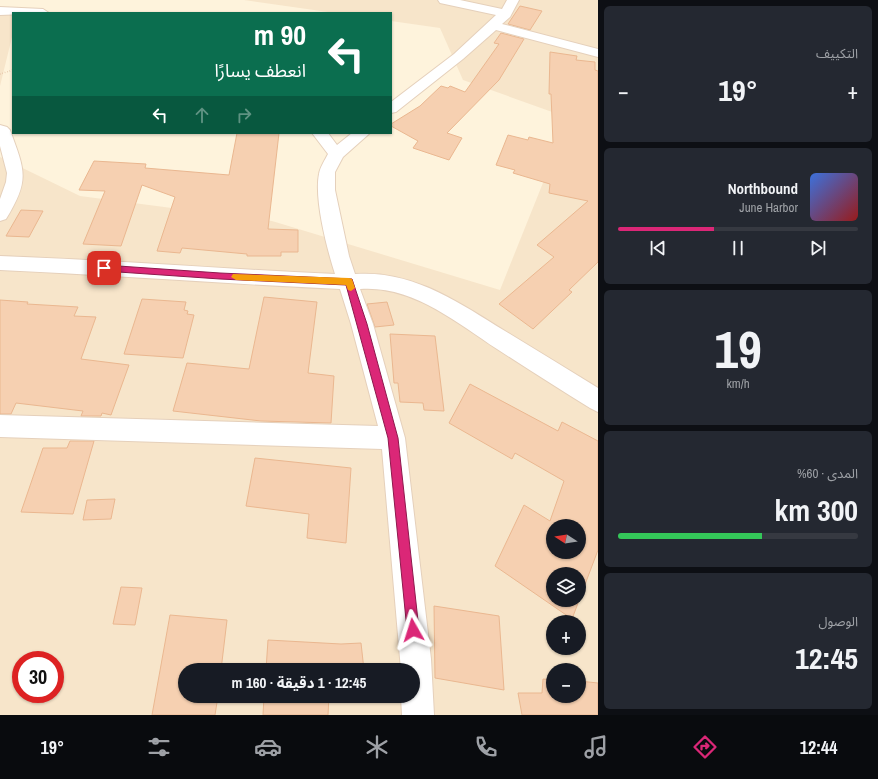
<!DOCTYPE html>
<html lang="ar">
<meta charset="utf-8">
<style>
:root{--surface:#171b24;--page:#242831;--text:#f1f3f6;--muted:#9ea1a6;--line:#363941;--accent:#db2777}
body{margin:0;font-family:"Archivo Narrow","Noto Sans Arabic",sans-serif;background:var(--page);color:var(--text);direction:rtl;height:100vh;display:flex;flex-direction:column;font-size:15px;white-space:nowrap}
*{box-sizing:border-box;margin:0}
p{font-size:13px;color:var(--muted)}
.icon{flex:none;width:22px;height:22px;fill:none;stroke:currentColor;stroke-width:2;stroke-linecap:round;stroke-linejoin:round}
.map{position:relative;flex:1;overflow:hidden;direction:ltr}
.sheet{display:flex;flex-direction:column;gap:6px;padding:6px;background:#0d0f14;width:280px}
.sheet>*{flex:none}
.top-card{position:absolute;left:12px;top:12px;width:380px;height:122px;border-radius:0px;box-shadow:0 1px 3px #0004;direction:rtl;background:#0b6e4f;color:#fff;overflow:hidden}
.needle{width:26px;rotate:282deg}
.fabs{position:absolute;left:546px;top:519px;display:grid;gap:8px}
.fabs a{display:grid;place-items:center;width:40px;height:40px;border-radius:50%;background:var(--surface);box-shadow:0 1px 3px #0004;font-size:20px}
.speed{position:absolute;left:12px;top:651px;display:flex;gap:8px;font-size:20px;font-weight:700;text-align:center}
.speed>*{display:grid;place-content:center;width:52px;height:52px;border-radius:50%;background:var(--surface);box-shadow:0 1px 3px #0004;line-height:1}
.speed .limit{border:6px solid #d22;background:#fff;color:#111}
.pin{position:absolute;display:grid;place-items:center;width:34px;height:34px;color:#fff;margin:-17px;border-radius:8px;box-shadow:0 2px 6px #0006}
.me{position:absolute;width:44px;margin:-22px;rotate:354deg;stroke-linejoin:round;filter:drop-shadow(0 0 3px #0008)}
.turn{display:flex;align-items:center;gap:14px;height:84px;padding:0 20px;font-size:18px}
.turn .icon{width:52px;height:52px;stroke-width:2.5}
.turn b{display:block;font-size:28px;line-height:34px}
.lanes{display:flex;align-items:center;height:38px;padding:0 20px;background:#0003;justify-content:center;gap:20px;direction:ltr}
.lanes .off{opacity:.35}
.big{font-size:30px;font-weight:700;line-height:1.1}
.sheet .card{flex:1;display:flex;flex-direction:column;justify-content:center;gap:6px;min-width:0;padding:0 14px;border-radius:6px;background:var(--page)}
.sheet .dial{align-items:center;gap:0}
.dial b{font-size:52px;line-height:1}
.song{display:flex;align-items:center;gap:12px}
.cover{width:48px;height:48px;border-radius:6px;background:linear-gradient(135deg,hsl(220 70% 55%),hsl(0 70% 35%))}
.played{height:4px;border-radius:2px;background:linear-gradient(90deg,var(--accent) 40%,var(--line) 40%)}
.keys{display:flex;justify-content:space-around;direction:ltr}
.heat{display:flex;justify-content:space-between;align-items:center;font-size:22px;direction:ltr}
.charge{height:6px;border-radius:3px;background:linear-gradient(90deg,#34c759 60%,var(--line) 0)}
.trip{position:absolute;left:178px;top:663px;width:242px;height:40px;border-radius:20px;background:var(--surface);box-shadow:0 1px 3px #0004;font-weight:700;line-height:40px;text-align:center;direction:rtl}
.menu{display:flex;height:64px;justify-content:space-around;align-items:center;background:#090b0e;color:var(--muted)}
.menu .icon{width:28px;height:28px}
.menu .active{color:var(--accent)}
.menu b{font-size:18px;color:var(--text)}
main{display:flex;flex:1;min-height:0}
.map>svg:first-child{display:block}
.residential{fill:#f7e5ca;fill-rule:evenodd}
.building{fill:#f6d0b1;stroke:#eab790;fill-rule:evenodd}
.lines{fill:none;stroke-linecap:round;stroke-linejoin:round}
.minor-casing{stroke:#e5d0bb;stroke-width:2}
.path{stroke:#dab395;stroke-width:1.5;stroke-dasharray:0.5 2;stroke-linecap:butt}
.minor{fill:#fff;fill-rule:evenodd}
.route{fill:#db2777;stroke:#8e194d}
.slow{fill:#f59e0b}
</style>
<main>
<section class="sheet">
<div class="card"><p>التكييف</p>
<div class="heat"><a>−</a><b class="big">19°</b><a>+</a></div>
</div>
<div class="card">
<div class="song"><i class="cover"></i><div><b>Northbound</b><p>June Harbor</p></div></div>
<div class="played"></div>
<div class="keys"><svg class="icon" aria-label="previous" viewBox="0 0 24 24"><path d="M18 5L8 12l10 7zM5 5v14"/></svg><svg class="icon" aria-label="pause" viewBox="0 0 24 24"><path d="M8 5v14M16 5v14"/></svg><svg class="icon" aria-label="next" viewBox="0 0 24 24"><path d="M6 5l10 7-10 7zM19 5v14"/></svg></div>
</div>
<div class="card dial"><b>19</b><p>km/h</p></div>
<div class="card"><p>المدى · 60%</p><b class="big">300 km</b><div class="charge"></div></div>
<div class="card"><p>الوصول</p><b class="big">12:45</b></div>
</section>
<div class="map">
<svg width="598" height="715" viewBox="0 0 598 715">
<rect width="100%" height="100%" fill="#fef3dc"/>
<path class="residential" d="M244,0h354v715h-598v-558l80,39 192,25 228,69 69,-172 -106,-38 -23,-52 -49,-7v-8h-56zM553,526h26v26h-26zM553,574h26v26h-26zM553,622h26v26h-26zM21,660h34v34h-34zM185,670h228v26h-228zM553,670h26v26h-26z
M0,10l13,3v20l-13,53z"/>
<path class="building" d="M520,6l22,5 -12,19 -22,-6z
M501,33l23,6 -25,41 -52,53 15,5 -13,22 -36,-12 5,-7 -27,-15v-2l29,-18 21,-20 7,2 2,-2 15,6 34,-48 -5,-1z
M550,52l27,4 -1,4 19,2v8l3,1v191l-29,28 3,2 -39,37 -34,-25 55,-47 -17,-12 51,-44 -39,-8 1,-9 -37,-11 2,-3 -19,-5 12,-30 20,5 1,-3 24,6 -2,-49h-2z
M237,133h42l-11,96 30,1v22h-17v4h-34v-2l-65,-6 -2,5 -23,-2 18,-54 -33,-12 -21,61 -38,-2 22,-53 -26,-1 15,-29 52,3 -1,4 84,7z
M21,210l22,1 -14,26 -23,-1z
M264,297l53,5 -9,71 26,3 -3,47 -70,-2 -88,-10 14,-48 62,6z
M142,299l44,3 -2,8 4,1 -1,3 7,1 -11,43 -59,-4z
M0,300l28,2 -1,2 51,3 -4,9 22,1 -15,42 48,6 -18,50 -9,-2 -1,3h-20l2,-5 -67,-8 -5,11h-11z
M387,302l7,23 -19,2 -8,-23z
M390,334l45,2 9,75 -20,-1 -1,-7 -23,-1 -2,-19h-4z
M470,384l88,47 4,-9 36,19v109l-26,69 -77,-53 29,-61 26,16 14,-40 -49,-28 -3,6 -63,-36zM553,526h26v26h-26zM553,574h26v26h-26z
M70,441h24l-21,73 -52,-2 22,-64h24z
M255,458l96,10 -5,75 -39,-5 2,-24 -63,-8z
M115,499l-4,20 -28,1 4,-20z
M121,587l21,1 -7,37 -22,-1z
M434,606l65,10 5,74 -69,-12z
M170,615l57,5 -6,50h-36v26h33l-3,19h-63z
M268,640l73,4 20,-1 3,27h-98z
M543,679l10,1v16h26v-15l19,2v32h-76l-4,-22h24z
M264,696h65l-1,19h-65z"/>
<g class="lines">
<defs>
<path id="minor" d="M438,0h22l42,9 5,-9h12l-9,17 -8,7 96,25v8l-102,-27 -33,29 -67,53 -5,1v-11l63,-48 42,-39 -56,-12z
M0,7l43,2 6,4 -49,2z
M0,125l7,2 3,3c15,41 20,50 -4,89l-6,2v-22l6,-17 1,-9 -7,-27z
M312,133h16l9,12 15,-12h18l-27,24 -8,15v18l14,66 6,18c58,-4 103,28 150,57 31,19 62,38 93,57v24l-8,-4c-31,-19 -62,-39 -93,-59 -41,-27 -85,-64 -137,-60l13,35 32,114 26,221 3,56h-32l-1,-19h12v-26h-12l-19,-221 -382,-12v-22l378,11 -27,-102 -11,-35c-113,-5 -226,-14 -340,-19v-14c112,4 223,13 335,18 -8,-25 -21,-75 -16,-100 1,-7 6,-14 9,-20z"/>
</defs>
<use href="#minor" class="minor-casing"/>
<path class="path" d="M0,74l13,-4"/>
<use href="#minor" class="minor"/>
</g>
<path class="route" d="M104,265l116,8 132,6 15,45 31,114 21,192 -1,4 -5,2 -4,-2 -2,-4 -19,-192 -42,-153 -126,-6 -116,-8 -4,-3z"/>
<path class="slow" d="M233,274l116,4 3,1 3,9 -4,3 -3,-1 -2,-5 -110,-5 -5,-3z"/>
</svg>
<div class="fabs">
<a><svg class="needle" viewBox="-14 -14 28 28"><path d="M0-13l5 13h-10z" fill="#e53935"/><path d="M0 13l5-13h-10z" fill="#9ea1a6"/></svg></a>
<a><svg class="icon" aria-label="layers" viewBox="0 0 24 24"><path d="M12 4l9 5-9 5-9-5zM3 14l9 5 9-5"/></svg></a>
<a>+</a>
<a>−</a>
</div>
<div class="speed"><div class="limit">30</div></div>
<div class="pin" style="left:104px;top:268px;background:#d93025"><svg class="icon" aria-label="arrive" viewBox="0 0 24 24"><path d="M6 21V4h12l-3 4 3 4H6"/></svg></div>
<svg class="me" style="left:413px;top:630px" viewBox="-20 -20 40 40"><path d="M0-17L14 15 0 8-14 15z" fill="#db2777" stroke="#fff" stroke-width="4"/></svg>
<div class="trip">12:45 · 1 دقيقة · 160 m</div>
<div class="top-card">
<div class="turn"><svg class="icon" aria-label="left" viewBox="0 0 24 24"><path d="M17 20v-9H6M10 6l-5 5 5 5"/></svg><div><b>90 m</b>انعطف يسارًا</div></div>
<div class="lanes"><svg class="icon" aria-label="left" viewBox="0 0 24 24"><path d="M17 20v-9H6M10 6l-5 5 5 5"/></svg><svg class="icon off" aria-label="ahead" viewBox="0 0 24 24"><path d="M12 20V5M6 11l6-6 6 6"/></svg><svg class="icon off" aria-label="right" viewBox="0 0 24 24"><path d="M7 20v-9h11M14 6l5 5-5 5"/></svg></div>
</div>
</div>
</main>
<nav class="menu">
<b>12:44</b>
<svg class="icon active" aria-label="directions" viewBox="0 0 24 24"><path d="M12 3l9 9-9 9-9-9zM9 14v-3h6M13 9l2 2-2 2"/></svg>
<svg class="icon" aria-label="music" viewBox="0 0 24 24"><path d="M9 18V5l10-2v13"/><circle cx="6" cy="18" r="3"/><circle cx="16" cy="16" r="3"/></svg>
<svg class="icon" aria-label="phone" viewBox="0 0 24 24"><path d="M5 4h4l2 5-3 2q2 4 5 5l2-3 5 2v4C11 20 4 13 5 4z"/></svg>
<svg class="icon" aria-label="climate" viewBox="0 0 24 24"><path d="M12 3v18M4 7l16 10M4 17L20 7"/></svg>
<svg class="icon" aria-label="car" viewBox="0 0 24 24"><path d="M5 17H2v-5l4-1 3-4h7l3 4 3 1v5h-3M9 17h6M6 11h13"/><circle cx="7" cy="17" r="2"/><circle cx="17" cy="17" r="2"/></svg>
<svg class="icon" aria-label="filters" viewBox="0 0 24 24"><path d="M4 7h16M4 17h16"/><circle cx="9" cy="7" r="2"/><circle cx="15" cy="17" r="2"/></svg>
<b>19°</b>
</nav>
